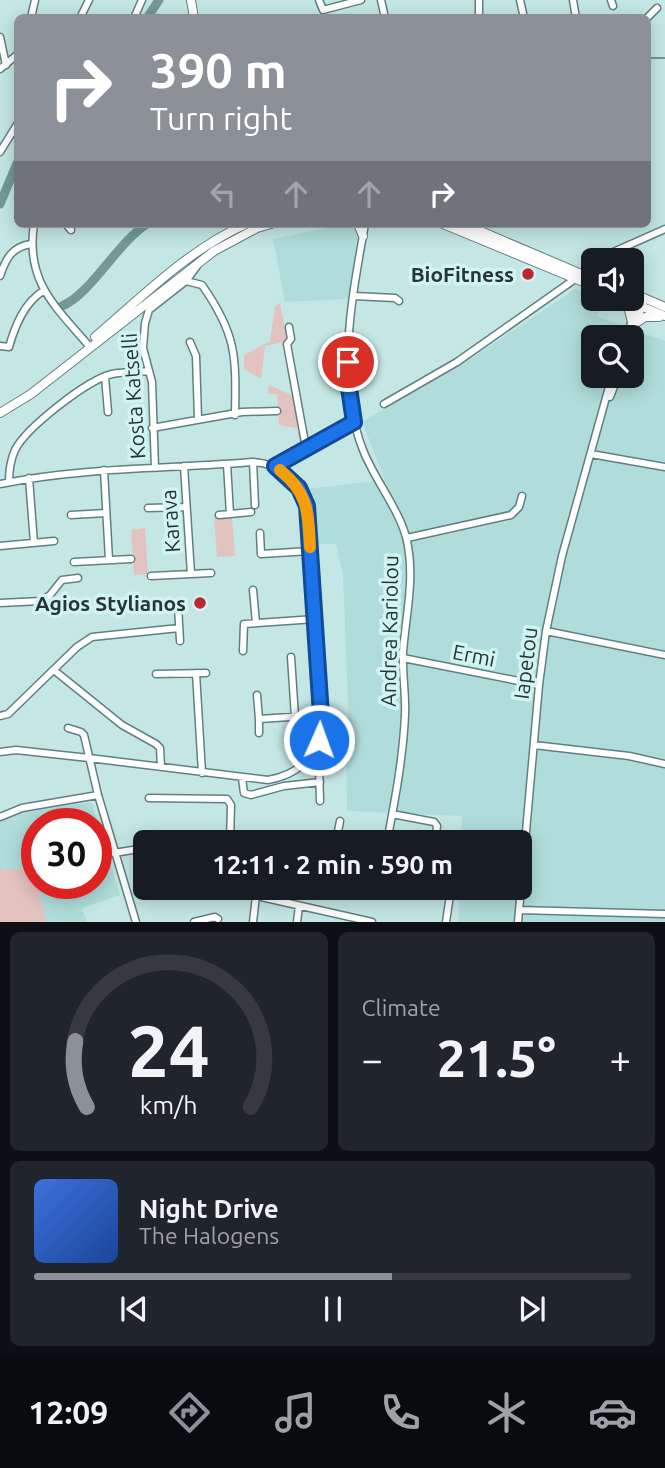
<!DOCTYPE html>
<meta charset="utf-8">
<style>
:root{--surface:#171b24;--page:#20242c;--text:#f1f3f6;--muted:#9ea1a6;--line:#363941;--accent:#8c9099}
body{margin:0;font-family:Ubuntu,sans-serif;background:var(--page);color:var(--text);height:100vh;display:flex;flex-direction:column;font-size:26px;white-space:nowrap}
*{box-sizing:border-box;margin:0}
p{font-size:23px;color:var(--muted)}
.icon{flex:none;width:38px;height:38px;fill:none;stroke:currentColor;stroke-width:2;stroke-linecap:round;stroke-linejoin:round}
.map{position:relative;height:922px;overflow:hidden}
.details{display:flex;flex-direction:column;gap:10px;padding:10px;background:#0d0f14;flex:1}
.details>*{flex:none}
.banner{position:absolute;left:14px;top:14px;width:637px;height:214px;border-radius:10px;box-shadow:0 4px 18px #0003;background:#8c9099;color:#fff;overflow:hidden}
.buttons{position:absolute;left:581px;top:248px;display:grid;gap:14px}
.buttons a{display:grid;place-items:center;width:63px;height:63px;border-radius:10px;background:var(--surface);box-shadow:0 4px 18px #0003;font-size:35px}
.speed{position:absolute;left:21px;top:808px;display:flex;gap:14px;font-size:35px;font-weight:700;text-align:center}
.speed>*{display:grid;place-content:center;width:91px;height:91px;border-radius:50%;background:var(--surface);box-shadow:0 4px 18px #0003;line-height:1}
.speed .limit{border:10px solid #d22;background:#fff;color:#111}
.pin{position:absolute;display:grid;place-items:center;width:60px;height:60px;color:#fff;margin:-30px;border:4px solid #fff;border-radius:50%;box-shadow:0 2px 7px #0007}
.me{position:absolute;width:77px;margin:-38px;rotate:2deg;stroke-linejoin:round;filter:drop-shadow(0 0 5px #0008)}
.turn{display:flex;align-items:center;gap:24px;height:147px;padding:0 21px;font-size:32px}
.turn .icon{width:91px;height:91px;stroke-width:2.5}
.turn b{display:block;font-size:49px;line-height:60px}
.lanes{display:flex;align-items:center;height:66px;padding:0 21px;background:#0003;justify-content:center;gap:35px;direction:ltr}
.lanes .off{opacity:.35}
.big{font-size:52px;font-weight:600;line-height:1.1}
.details .widget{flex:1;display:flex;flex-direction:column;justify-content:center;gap:10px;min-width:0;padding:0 24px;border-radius:10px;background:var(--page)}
.details .dial{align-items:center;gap:0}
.dial svg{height:182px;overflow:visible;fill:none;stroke:var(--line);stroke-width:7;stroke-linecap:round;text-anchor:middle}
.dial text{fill:var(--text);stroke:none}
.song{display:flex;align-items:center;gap:21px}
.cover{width:84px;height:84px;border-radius:10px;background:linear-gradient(135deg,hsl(220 70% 55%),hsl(220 70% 35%))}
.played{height:7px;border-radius:4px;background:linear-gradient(90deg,var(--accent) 60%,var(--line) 60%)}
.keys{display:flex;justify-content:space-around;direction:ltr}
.heat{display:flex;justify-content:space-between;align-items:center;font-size:38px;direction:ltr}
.details .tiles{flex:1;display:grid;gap:10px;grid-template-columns:1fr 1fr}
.widget:last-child{grid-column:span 2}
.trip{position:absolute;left:133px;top:830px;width:399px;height:70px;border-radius:10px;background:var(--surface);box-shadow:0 4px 18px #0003;font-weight:600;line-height:70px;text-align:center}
.dock{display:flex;height:112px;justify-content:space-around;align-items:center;background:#090b0e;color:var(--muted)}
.dock .icon{width:49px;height:49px}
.dock .on{color:var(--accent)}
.dock b{font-size:32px;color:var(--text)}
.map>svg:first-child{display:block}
.built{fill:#b0dddb;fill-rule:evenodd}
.green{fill:#e3c3c0}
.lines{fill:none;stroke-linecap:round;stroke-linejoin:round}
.stream{stroke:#729998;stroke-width:2}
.river{stroke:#729998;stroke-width:9}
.minor-casing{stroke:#60807f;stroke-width:9}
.major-casing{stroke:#60807f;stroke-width:10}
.minor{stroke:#fff;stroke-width:6}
.major{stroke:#fff;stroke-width:8}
.route-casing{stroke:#114b97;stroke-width:18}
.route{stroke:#1a73e8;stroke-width:12}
.slow{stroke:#f59e0b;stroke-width:12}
.poi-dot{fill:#b9282f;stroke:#d1f4f3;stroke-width:2.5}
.labels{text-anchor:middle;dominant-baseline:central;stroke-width:7;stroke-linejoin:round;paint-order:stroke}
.poi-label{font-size:21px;font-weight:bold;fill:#273534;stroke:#d1f4f3;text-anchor:end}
.street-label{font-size:21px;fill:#273534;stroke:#d1f4f3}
</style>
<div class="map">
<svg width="665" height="922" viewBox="0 0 665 922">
<rect width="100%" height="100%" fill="#c4e7e6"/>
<path class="built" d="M346,224h8l4,9 -10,66 -63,3 -12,-63z
M575,289l18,7v3l9,1 -5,16 68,25v581h-207l2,-35h60v-45h-59l1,-26 -115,-5 -1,-71 3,-12 -6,-153 -7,-31h-21l-11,-55 81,-9 -23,-58 107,-62zM593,338h39v38h-39z
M91,802l29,93 -38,13 5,14h-87v-101l21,-8zM37,824h59v60h-59z"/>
<path class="green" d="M280,303l7,38 -22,5 -4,33 -17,-10v-14l26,-14 5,-35z
M269,385l24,11 12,48 -15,11v-9l10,-1 -3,-17 -18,-3 -2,-31h-9z
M232,517l3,39 -18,1 -3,-39z
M145,528l3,46 -14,1 -3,-45z
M0,866l2,4 30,-2 15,54h-47z"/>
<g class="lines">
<path class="stream" d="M648,58h17"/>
<path class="river" d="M147,18l12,-18
M0,204l18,-43
M62,306c28,-11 56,-64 85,-82"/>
<defs>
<path id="minor" d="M319,0l4,10 38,-10
M381,0l4,18
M479,0v18
M520,0l4,18
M573,0l3,18
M611,0l2,6
M31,18l4,-18
M80,18l9,-18
M134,18l8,-18
M647,18l10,-10
M0,37l6,28
M0,69l18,-15
M0,152l18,-29
M34,224c-9,58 22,83 56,123
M66,224l5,6
M365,224c-13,74 -30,154 -2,226 11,29 38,62 44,91 8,38 -1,73 -4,111 -1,21 3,42 2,63 -2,43 -10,85 -18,127
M593,261l72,-32
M0,276c6,-18 12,-29 31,-32
M186,281l16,4c35,50 34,71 33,130
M354,296l41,2 4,3
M289,327l2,12 -4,5 19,104
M626,338l12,-35
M631,338l12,-34
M190,342l6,14 2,63
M0,346l9,1c6,-21 15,-44 34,-56
M105,377l3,35
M610,397l8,-21
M384,404l73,-42 118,-83
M152,428l90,-16 35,-1
M591,454l74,13
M253,462l2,43
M184,466l7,108
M275,466l79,-44
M155,468l-3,-86 -9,-34 2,-25 4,-13 37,-29 11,-15
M104,470l5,90
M29,478l5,65
M9,482c0,-11 1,-21 6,-32 11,-22 72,-70 97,-76 11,-2 25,-2 37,-3
M0,484c83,-17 168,-15 253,-22 28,2 45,18 54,44l14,223c-5,29 -24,46 -53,51l-179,-22 -73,-8 -16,2
M148,508l38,-1
M230,514l21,-2
M71,515l35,-2
M219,515l11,-1 -3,-50
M260,533l1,21 49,-3
M407,538l104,-23 8,-8 3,-11
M0,546l54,-5
M74,562l57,-3
M151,576l60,-3
M253,590l3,33
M0,603l41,-2 9,-6 12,-15 16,-2
M178,606l2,35
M546,631l119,24
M243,651l1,-27 71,-5
M291,657l4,60
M403,658l136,27
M55,671l67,54 34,19 4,4 1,19
M196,673l6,100
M156,674l50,-1
M257,695l2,24
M0,716l8,-2 69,-67 15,-10 87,-9
M68,728l13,4 3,3 14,60 38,127
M259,733v-14l62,-4
M534,745l95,11 36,8
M319,768l1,33
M242,778l2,15 7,2 33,-9 36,-4
M149,798l78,1 4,6 -1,36
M392,814l42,8 3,4 -2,16
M0,817l22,-9 76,-13
M213,842h29
M336,842l4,-21
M114,853l31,-5
M257,896l115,26
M519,910l146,4
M194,922l21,-5 3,2
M253,922l4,-35
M297,922l2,-16
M446,922l4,-27 -2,-8
M518,922l21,-237 7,-54 16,-75 50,-180"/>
<path id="major" d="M191,0l3,18
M358,224l5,12
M443,224l150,62
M464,224l129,55
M632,293l33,14
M623,299l42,17
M622,300l7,10 3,12
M637,322l8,-5h14
M95,337c48,-41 93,-87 151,-113
M0,413l31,-19 183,-143 43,-23 14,-4"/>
</defs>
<use href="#minor" class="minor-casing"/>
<use href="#major" class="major-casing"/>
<use href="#minor" class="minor"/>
<use href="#major" class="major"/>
</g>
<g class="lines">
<defs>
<path id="route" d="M319,740l2,-25 -14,-209 -8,-18 -24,-22 79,-44 -6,-41v-19"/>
</defs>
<use href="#route" class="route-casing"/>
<use href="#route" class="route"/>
<path class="slow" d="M280,470c29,24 28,42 30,77"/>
</g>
<g class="poi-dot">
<circle cx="528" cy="274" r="7"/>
<circle cx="200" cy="603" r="7"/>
</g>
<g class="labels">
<g class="poi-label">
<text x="514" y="274">BioFitness</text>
<text x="186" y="603">Agios Stylianos</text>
</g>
<g class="street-label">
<text transform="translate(133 396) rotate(-94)">Kosta Katselli</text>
<text transform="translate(170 521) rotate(-94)">Karava</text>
<text transform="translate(389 631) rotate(-89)">Andrea Kariolou</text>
<text transform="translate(474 655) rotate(11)">Ermi</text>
<text transform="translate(525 663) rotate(-83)">Iapetou</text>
</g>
</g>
</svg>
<div class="buttons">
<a><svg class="icon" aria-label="sound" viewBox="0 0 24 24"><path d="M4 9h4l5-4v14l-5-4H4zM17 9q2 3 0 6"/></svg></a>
<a><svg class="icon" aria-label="search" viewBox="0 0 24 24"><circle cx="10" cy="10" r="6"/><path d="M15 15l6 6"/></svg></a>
</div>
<div class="speed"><div class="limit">30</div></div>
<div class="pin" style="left:348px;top:362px;background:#d93025"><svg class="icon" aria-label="arrive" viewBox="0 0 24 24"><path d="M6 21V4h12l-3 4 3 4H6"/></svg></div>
<svg class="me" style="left:319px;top:740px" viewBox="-20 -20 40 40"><circle r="17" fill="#1a73e8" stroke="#fff" stroke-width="3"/><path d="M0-11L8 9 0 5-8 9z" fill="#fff"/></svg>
<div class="trip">12:11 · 2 min · 590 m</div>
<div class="banner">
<div class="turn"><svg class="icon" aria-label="right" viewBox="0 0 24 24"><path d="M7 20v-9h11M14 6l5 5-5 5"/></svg><div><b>390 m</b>Turn right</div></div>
<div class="lanes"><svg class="icon off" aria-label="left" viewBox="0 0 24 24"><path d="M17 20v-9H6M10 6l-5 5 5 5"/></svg><svg class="icon off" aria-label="ahead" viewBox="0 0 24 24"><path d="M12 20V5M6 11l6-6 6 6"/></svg><svg class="icon off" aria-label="ahead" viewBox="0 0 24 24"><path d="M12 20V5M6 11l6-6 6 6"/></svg><svg class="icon" aria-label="right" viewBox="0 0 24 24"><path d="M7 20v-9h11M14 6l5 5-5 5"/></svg></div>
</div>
</div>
<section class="details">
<div class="tiles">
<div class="widget dial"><svg viewBox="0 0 100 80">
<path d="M14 69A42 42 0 1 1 86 69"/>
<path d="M14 69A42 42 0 0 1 9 40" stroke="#8c9099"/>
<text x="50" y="56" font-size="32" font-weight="700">24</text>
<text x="50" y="72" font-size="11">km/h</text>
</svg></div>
<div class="widget"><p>Climate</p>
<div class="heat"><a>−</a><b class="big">21.5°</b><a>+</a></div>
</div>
<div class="widget">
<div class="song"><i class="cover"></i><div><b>Night Drive</b><p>The Halogens</p></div></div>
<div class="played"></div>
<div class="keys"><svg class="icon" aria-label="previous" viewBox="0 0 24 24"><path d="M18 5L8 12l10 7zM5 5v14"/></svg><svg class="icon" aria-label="pause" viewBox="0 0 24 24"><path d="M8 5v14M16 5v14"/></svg><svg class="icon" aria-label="next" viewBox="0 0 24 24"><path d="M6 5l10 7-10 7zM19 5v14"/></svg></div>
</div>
</div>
</section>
<nav class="dock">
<b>12:09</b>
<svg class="icon on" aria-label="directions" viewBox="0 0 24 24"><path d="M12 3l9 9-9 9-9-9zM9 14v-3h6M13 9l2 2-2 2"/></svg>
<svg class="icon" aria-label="music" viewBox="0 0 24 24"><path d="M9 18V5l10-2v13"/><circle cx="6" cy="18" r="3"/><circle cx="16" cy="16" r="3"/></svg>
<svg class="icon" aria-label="phone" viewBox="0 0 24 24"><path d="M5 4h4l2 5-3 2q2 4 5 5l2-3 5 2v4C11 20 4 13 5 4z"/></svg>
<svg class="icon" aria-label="climate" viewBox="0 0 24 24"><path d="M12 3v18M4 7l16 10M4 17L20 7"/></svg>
<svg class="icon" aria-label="car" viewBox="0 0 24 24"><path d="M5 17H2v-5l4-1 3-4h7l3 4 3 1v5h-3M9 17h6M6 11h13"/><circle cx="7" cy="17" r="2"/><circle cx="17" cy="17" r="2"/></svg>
</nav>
